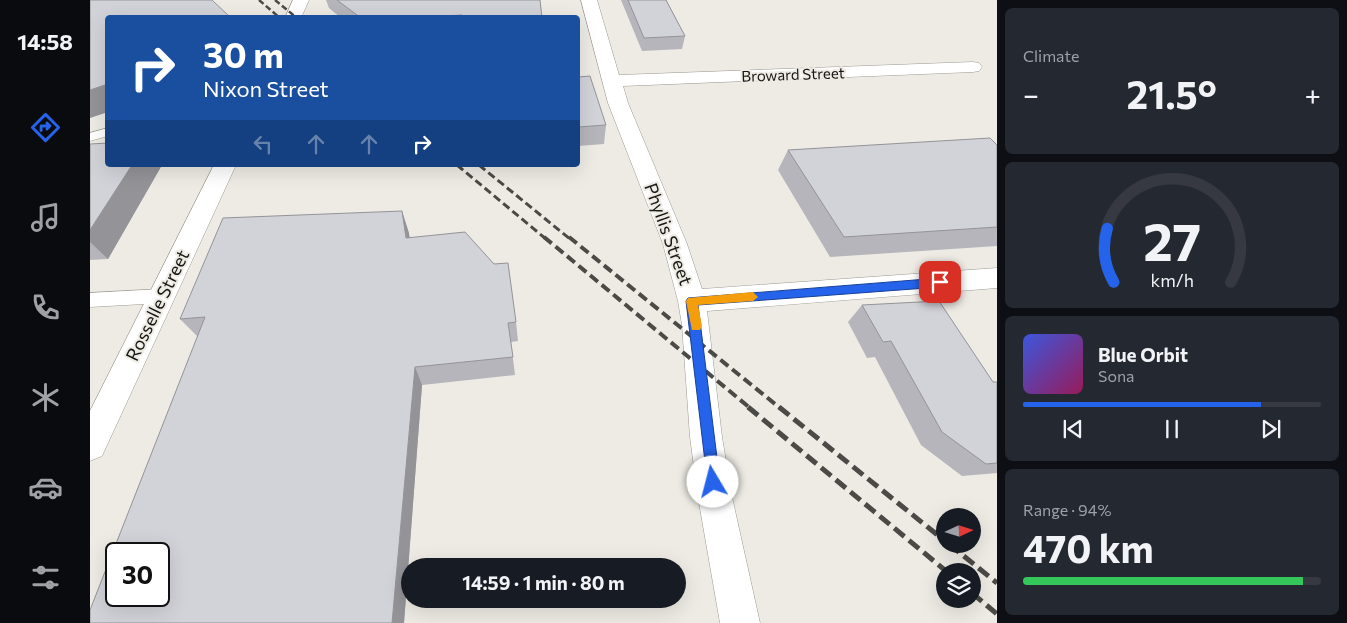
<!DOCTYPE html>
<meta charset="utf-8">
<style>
:root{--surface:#171b24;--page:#242831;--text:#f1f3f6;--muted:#9ea1a6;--line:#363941;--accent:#2563eb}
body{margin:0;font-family:Commissioner,sans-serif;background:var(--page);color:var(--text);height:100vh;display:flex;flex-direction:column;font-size:19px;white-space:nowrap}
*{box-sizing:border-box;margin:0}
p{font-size:16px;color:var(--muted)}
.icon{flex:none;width:28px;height:28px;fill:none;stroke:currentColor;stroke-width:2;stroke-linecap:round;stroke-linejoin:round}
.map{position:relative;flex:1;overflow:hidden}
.sheet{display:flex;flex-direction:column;gap:8px;padding:8px;background:#0d0f14;width:350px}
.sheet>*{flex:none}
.top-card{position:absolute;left:15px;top:15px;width:475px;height:152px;border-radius:5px;box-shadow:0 5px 20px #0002;background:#1a4fa0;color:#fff;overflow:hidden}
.needle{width:32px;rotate:86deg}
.buttons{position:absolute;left:846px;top:508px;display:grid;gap:10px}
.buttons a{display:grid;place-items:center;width:45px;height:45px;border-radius:50%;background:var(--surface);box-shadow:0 5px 20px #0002;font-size:25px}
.speed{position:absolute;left:15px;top:542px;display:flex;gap:10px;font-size:25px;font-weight:700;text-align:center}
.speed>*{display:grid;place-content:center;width:65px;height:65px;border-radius:50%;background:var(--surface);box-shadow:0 5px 20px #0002;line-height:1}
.speed .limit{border:2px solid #111;border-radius:8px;background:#fff;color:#111}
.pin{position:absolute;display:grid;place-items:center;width:42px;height:42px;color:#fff;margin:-21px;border-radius:10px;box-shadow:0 2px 8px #0006}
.me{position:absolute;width:55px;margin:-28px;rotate:352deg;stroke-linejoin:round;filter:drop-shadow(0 0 4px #0008)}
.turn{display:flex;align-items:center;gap:18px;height:105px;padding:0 15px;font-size:22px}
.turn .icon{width:65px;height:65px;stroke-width:2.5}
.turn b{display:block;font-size:35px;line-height:42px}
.lanes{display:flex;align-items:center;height:48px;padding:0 15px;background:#0003;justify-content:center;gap:25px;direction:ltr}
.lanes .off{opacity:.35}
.big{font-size:38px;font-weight:700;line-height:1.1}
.sheet .tile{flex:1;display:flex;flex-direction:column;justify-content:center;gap:8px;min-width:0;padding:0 18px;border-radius:8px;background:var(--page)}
.sheet .dial{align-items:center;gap:0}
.dial svg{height:130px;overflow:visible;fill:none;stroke:var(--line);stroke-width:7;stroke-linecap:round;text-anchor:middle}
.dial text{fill:var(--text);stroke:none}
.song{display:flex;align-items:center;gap:15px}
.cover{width:60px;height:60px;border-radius:8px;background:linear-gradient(135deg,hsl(230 70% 55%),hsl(330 70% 35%))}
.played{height:5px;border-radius:2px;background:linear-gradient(90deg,var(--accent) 80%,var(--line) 80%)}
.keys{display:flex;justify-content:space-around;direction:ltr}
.heat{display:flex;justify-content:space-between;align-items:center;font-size:28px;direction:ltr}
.charge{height:8px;border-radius:4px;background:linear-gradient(90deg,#34c759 94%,var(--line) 0)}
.trip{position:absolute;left:311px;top:558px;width:285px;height:50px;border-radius:25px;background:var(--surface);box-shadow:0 5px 20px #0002;font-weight:700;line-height:50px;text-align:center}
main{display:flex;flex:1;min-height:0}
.dock{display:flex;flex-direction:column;width:90px;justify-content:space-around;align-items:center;background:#090b0e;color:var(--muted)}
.dock .icon{width:35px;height:35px}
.dock .selected{color:var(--accent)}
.dock b{font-size:22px;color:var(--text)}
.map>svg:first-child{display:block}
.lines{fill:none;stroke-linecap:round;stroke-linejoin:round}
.service-casing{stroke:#9c9a93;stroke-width:1}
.minor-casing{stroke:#9c9a93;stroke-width:1}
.tertiary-casing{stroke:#9c9a93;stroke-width:1}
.service{fill:#fff;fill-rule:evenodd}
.minor{fill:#fff;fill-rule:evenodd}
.tertiary{fill:#fff;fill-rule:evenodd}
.rail-far3{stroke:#4b4a46;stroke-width:2.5;stroke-dasharray:6 3;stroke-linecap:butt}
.rail-far2{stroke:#4b4a46;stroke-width:3;stroke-dasharray:8 4;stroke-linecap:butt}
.rail-far1{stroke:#4b4a46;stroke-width:4;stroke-dasharray:10 5;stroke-linecap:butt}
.rail{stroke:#4b4a46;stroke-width:5;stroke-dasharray:13 6;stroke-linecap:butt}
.wall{fill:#b5b5bb}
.shaded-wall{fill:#939398}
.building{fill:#d2d2d9;stroke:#939398;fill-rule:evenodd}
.route{fill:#2563eb;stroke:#184099}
.slow{fill:#f59e0b}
.labels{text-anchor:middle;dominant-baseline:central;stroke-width:4;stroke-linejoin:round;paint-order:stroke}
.far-street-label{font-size:15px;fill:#161613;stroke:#edebe4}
.street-label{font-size:18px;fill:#161613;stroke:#edebe4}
</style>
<main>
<nav class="dock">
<b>14:58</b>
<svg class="icon selected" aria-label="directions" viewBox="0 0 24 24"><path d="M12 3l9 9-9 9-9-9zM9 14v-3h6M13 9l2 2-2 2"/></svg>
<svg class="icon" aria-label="music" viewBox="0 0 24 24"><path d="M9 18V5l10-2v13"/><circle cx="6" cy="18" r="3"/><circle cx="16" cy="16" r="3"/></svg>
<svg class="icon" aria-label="phone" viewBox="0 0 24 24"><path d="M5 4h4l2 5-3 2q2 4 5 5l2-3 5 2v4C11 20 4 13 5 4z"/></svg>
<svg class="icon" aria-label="climate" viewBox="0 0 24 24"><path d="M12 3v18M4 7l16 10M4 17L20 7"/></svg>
<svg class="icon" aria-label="car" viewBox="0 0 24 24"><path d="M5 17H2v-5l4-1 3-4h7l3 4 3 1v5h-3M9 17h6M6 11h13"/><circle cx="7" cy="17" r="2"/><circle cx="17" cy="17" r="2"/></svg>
<svg class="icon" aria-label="filters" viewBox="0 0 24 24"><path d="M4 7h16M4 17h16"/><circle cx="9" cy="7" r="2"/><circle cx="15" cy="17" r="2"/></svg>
</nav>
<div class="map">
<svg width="907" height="623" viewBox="0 0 907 623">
<rect width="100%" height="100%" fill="#edebe4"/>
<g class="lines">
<defs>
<path id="service" d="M18,128v8l-18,5v-8z
M72,289l6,2 3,5 -3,5 -6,2 -72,4v-14z"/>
<path id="minor" d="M491,0h16l22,75 354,-13 6,1 3,4 -3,4 -6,1 -350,14 5,17 59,141 15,45 295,-21v20l-290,23 15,126 10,60 28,126h-40l-22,-126 -8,-60 -8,-112 -4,-24 -15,-57 -55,-141z"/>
<path id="tertiary" d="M203,0h16l-8,18h-16z
M124,165h22l-134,291 -12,5v-50z"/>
</defs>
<use href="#service" class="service-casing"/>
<use href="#minor" class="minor-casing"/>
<use href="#tertiary" class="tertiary-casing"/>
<use href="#service" class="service"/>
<use href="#minor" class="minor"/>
<use href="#tertiary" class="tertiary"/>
<path class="rail-far3" d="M169,0l21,18
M185,0l22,18"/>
<path class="rail-far2" d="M367,165l89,74
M389,165l91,74"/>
<path class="rail-far1" d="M454,237l206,171
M479,237l211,171"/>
<path class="rail" d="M658,407l198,164
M689,407l166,134
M859,544l48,39
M882,593l25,21"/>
</g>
<path class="wall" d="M236,0h214l2,18h-201l-12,-10z
M531,0h45l19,36 -3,13 -40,2z
M488,77l28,48 -2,19 -26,2z
M0,144l18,21h54l-54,94 -18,1z
M907,145v101l-167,11 -52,-87 10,-20z
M312,211l8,27 106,84 2,19 -7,1 4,33 -93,10 -18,238h-314l108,-286 -18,-18z
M772,305l131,77h4v91l-35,3 -41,-31 -46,-88 -8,1 -19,-36z"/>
<path class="shaded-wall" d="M18,84v28l-18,6v-28z
M42,165h30l-54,94 -18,-17v-12z
M312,211l7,22 3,26 -6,-21z
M325,367l7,18 -18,238h-12z"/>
<path class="building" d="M0,0h122l19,18h-123v66l-18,6z
M247,0h203l2,18h-80v-3l-55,3h-46z
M538,0h38l19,36 -41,2z
M500,76l16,49 -28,2v-50z
M900,138l7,7v82l-153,10 -56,-87z
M18,143v22h24l-42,65v-86z
M312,211l4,27 59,-6 29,32 14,-1 8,59 -8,1 5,34 -98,10 -23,256h-302v-13l115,-293 -25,2 43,-101zM26,554h43v42h-43z
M849,301l54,81h4v81l-11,1 -44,-32 -51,-91 -8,1 -21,-37z"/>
<path class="route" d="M850,278l5,4 -5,5 -242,18 22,177 -2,5 -5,2 -5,-2 -22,-186 2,-3z"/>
<path class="slow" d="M663,292l5,5 -5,4 -55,4 4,21 -2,4h-8l-6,-29 2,-3z"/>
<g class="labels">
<g class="far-street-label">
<text transform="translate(703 74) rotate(-2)">Broward Street</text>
</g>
<g class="street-label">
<text transform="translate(579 234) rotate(70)">Phyllis Street</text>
<text transform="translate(67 305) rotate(-64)">Rosselle Street</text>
</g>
</g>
</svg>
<div class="buttons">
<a><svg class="needle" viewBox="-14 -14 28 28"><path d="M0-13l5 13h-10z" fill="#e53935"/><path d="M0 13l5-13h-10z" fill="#9ea1a6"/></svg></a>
<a><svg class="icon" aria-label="layers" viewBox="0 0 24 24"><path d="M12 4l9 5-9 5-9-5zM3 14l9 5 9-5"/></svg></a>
</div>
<div class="speed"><div class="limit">30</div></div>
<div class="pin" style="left:850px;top:282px;background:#d93025"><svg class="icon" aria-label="arrive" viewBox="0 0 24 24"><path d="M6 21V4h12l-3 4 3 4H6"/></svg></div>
<svg class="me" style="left:623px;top:482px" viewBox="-20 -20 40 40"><circle r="19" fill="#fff"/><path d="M0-13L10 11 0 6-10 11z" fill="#2563eb"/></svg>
<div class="trip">14:59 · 1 min · 80 m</div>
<div class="top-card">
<div class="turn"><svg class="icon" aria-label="right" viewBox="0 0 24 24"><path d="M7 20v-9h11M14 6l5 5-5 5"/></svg><div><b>30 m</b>Nixon Street</div></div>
<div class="lanes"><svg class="icon off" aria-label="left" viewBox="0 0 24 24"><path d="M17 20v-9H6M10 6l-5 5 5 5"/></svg><svg class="icon off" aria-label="ahead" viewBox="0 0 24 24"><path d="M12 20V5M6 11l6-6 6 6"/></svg><svg class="icon off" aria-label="ahead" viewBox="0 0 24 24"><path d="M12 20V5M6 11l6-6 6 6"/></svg><svg class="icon" aria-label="right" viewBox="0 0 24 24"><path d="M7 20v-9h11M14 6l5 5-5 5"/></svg></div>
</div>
</div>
<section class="sheet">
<div class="tile"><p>Climate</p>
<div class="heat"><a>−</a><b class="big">21.5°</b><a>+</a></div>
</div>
<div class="tile dial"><svg viewBox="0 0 100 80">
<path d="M14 69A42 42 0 1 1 86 69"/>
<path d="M14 69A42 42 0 0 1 10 36" stroke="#2563eb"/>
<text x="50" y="56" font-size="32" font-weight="700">27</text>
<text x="50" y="72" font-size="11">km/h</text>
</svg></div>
<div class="tile">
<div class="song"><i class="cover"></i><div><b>Blue Orbit</b><p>Sona</p></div></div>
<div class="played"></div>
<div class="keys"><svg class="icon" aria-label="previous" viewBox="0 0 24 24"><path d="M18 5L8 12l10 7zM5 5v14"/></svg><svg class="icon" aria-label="pause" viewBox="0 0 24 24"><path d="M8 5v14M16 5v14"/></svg><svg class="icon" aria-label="next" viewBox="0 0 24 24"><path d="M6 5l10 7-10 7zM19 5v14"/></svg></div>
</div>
<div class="tile"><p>Range · 94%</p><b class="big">470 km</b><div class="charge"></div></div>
</section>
</main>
